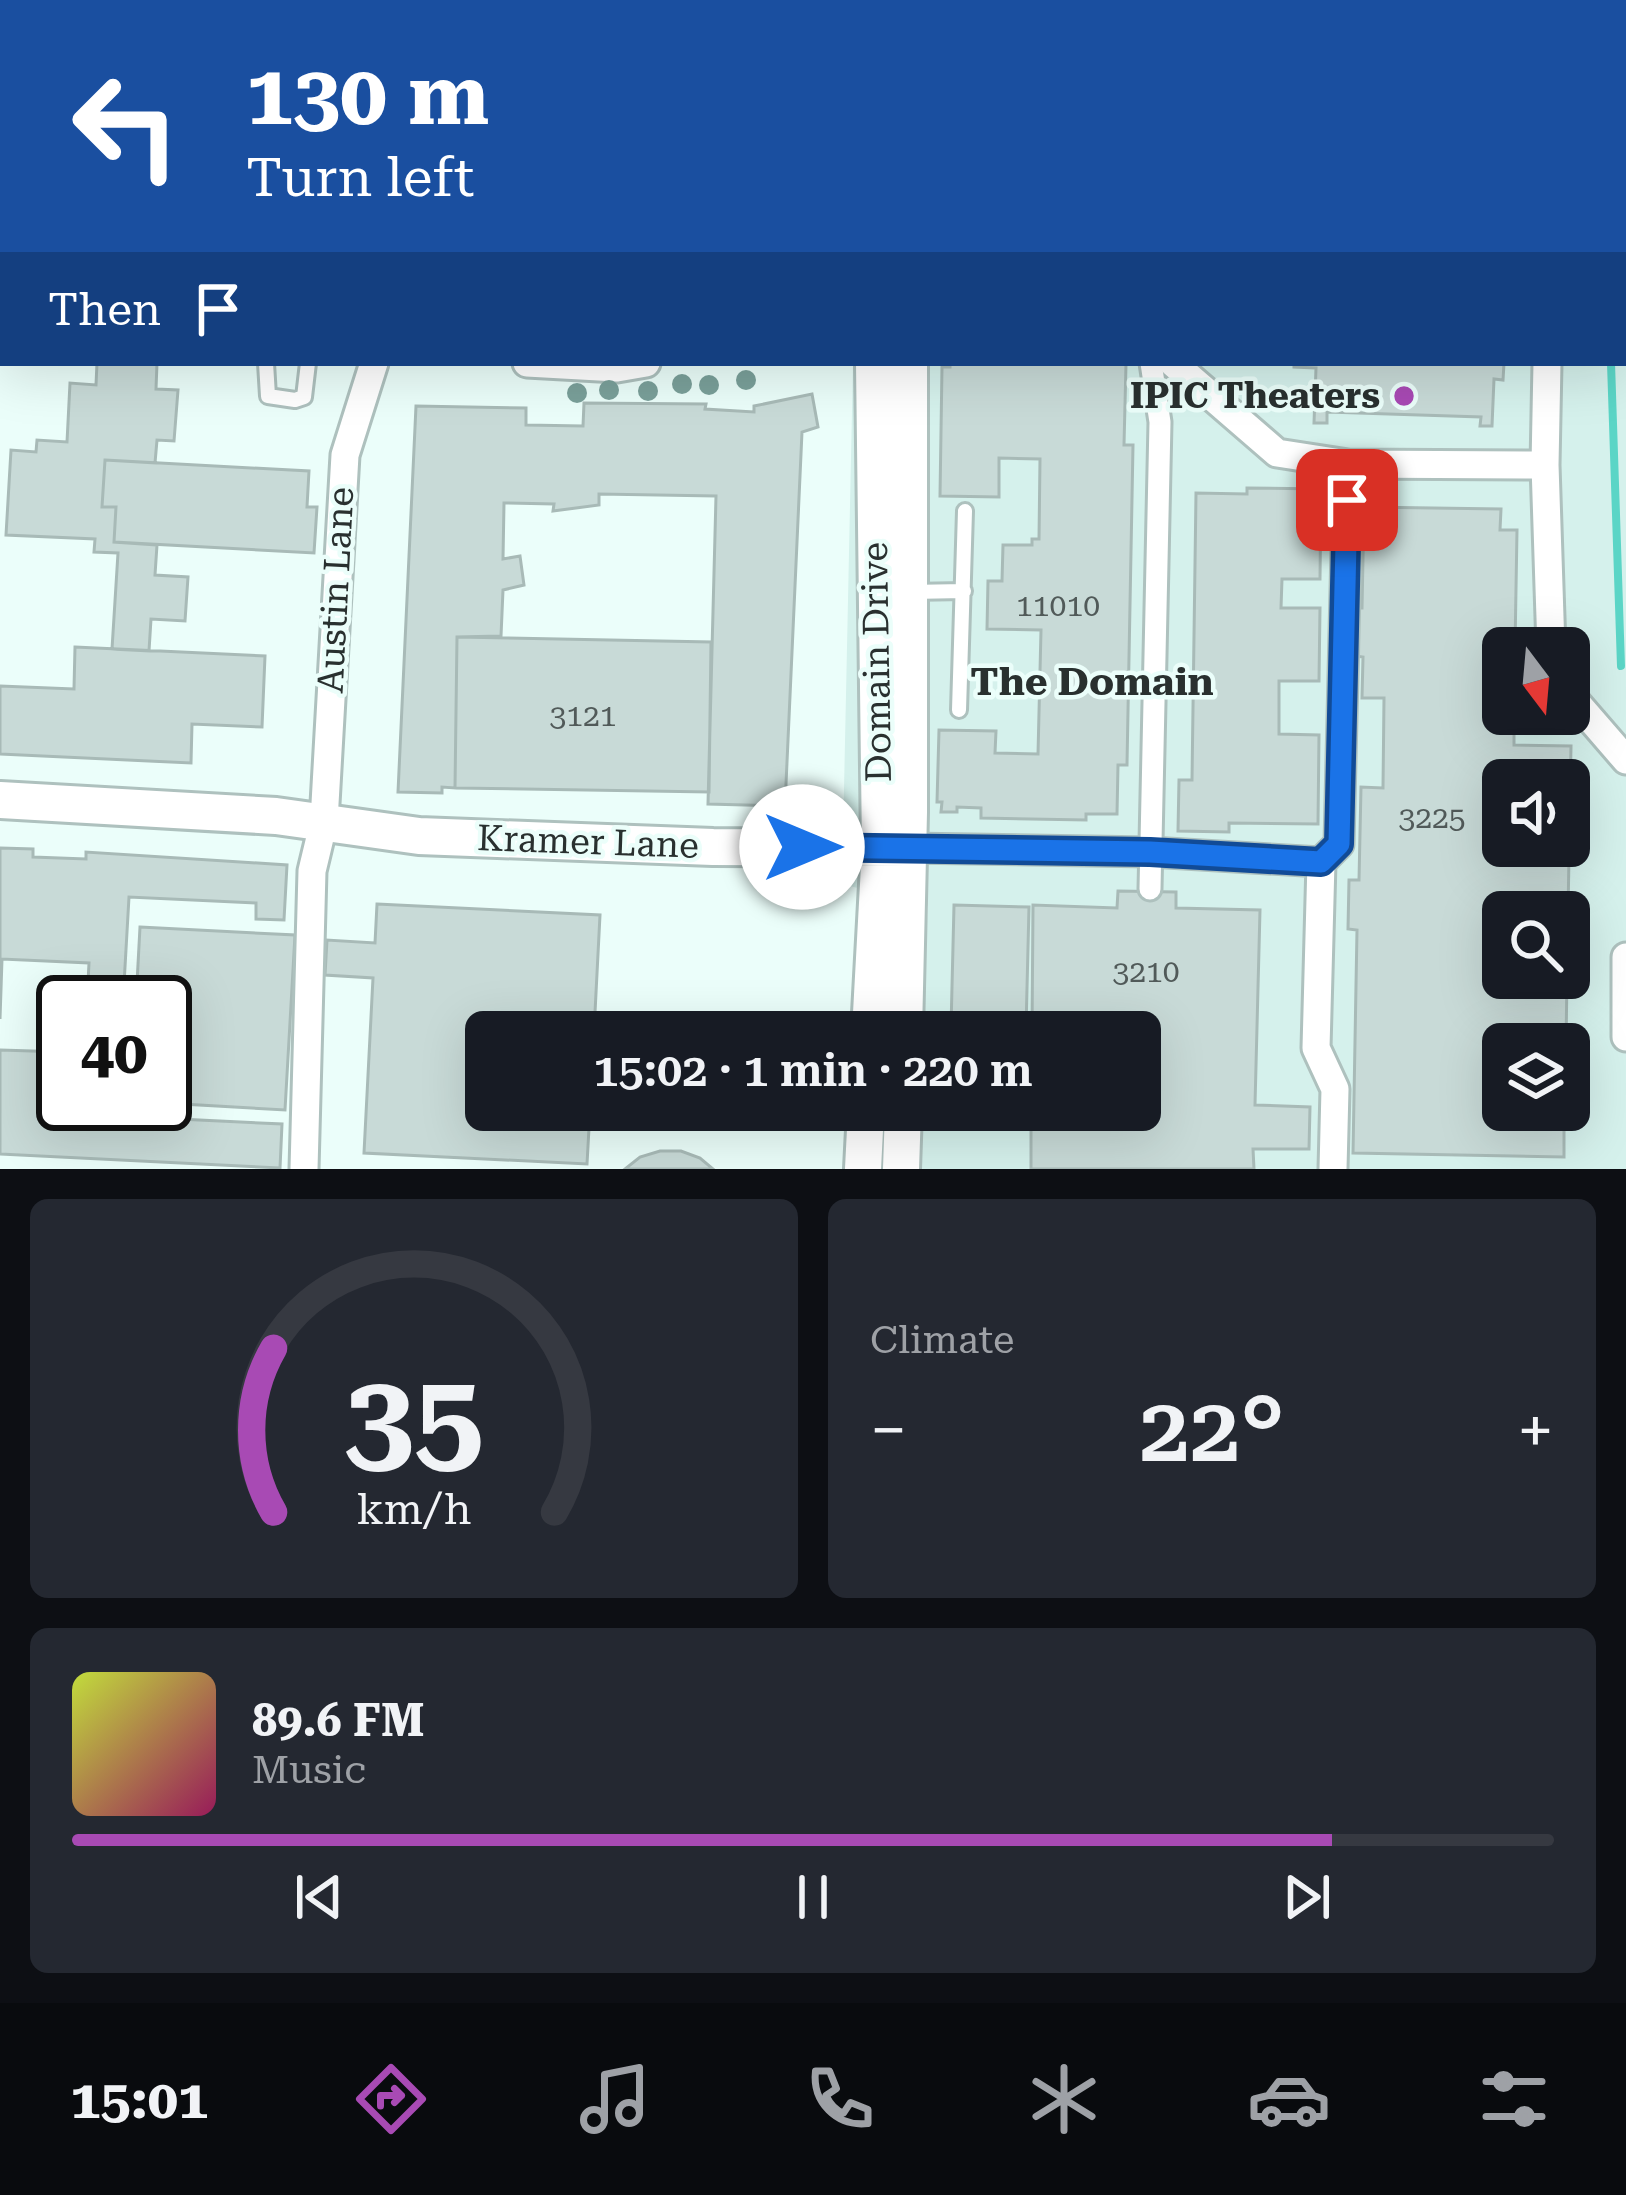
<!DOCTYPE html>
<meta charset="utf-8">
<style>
:root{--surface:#171b24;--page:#242831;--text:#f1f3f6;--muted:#9ea1a6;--line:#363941;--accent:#a84ab4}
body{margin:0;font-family:"Roboto Serif",serif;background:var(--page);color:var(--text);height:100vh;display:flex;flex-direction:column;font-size:45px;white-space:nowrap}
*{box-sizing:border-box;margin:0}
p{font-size:39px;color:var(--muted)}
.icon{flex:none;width:66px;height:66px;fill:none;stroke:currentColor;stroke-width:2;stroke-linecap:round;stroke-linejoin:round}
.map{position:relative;height:1169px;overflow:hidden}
.drawer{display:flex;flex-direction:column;gap:30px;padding:30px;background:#0d0f14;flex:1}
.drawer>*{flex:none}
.guide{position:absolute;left:0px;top:0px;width:1626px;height:366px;box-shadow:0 12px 48px #0002;background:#1a4fa0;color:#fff;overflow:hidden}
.needle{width:78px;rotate:164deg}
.fabs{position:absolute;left:1482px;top:627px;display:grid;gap:24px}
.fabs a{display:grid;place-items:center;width:108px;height:108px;border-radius:18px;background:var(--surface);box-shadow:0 12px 48px #0002;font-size:60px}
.speed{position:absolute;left:36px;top:975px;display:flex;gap:24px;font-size:60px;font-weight:700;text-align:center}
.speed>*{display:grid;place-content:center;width:156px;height:156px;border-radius:50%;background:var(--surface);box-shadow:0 12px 48px #0002;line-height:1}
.speed .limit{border:6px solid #111;border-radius:18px;background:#fff;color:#111}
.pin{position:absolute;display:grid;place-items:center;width:102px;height:102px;color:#fff;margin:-51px;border-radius:24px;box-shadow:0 6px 18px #0006}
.me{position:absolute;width:132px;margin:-66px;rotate:90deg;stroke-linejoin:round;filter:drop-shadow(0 0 9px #0008)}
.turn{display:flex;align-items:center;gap:42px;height:252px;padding:0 48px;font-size:54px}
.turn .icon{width:156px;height:156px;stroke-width:2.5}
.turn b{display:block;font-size:84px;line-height:102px}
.then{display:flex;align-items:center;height:114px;padding:0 48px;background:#0003;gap:24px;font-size:45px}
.big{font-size:90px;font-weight:600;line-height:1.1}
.drawer .tile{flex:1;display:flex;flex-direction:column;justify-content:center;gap:18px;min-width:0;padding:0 42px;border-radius:18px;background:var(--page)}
.drawer .dial{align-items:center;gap:0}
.dial svg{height:312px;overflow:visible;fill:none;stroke:var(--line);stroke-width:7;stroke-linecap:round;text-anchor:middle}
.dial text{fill:var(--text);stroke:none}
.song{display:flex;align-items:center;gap:36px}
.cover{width:144px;height:144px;border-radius:18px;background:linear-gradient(135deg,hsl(70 70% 55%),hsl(330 70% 35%))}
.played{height:12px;border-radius:6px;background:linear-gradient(90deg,var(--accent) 85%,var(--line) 85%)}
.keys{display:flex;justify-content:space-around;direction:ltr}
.heat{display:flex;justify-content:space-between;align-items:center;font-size:66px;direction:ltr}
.drawer .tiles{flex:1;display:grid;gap:30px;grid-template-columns:1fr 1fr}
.tile:last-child{grid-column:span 2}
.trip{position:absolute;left:465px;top:1011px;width:696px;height:120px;border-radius:18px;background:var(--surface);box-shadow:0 12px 48px #0002;font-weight:600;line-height:120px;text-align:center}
.tabs{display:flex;height:192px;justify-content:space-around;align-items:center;background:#090b0e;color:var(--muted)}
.tabs .icon{width:84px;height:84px}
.tabs .active{color:var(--accent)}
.tabs b{font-size:54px;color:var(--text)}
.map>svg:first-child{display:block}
.built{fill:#d5f1ec;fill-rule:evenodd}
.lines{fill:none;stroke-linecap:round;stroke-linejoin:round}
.stream{stroke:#5bd5c6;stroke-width:8}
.building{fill:#c8dad7;stroke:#a8bab7;stroke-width:3;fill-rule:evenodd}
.service-casing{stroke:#aec1be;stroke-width:20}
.pedestrian-casing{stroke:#aec1be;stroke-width:27}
.minor-casing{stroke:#aec1be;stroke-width:33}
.tertiary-casing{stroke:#aec1be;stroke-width:42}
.service{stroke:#fff;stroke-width:14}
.pedestrian{stroke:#fff;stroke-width:21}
.minor{stroke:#fff;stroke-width:27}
.tertiary{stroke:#fff;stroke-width:36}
.tree{fill:#7aa09a}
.route-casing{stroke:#114b97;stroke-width:30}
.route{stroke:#1a73e8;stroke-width:21}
.poi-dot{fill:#a84ab4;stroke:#ebfefa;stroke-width:4.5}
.labels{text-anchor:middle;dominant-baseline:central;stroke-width:9;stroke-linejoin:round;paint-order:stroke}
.number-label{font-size:30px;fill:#515a59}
.poi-label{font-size:36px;font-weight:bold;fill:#29302f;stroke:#ebfefa;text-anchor:end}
.street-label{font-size:36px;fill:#29302f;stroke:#ebfefa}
.neighbourhood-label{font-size:39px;font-weight:bold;fill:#29302f;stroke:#ebfefa}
</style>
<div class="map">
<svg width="1626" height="1169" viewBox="0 0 1626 1169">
<rect width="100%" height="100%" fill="#ebfefa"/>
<path class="built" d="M418,0h1208v1169h-713l3,-59h224v-78h-220l8,-126 -86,-22 11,-521h770v-360h-1205zM1503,648h66v66h-66zM1503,780h66v66h-66zM1503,912h66v66h-66zM1503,1044h66v66h-66z"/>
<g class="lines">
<path class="stream" d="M1605,0v3
M1611,363l10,303"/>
</g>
<path class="building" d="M107,0h259l-259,3z
M920,0h124l1,3h-125z
M1122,0h137l1,3h-138z
M1275,0h242v3h-241z
M97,363h60l-1,26 22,1 -4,51 -17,-1 -2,23 -50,-3 -3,47h14l-2,35 43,3 -2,30 33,2 -3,44 -34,-2 -2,32 -37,-2 6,-96 -24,-1 1,-13 -89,-4 5,-85 25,2 1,-12 30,2 3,-59 26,2z
M950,363l176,1 -2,81h9l-6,320h-9l-1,49h-31v6l-105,-2v-10l-24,-1v5h-16l1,-10h-5l2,-72 57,1 -1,22 43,1 3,-124 -54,-1 1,-48h14l1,-36h29v-6h7l1,-80 -41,-1v39l-59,-1 2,-129h8z
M1294,363h210l-1,17 -9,-1 -2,47h-12l1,-9 -154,-5v11h-13l2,-55 -22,-1z
M812,394l6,33 -16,5 -17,374 -77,-2 8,-308 -117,-2v11l-46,6 1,-7 -50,-1 -1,56 17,-3 4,29 -21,5 -2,46 -44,1 -2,151 -13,-1v6l-44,-1 18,-386 110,2v17l57,1 1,-23 122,1 -1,5 49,3v-6z
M105,460l204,11 -2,36h10l-3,46 -200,-11 2,-35h-14z
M1247,488l74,1 -1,90h-38l-1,29h39l-1,73h-40v53l40,1 -1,89 -89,-1v9l-51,-1 1,-51h13l4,-287 51,1z
M1364,507l137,2 -1,21h17l-2,118h-12v66h11v31l57,1 -3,166h-65v66h64l-1,66h-63v66h61v47l-211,-4 4,-223 -9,-1 1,-49h10l2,-93 22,1 1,-90h-22l1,-41 -8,-1 1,-48h6zM1503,780h66v66h-66z
M457,637l254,5 -2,150 -254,-4z
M75,647l190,9 -3,71 -70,-3 -1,39 -191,-9v-68l74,3z
M0,848l33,1v8l53,2v-7l201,13 -3,55 -28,-1v-16l-127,-6 -6,105h-36l2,-39 -87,-4 -2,60z
M1118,891l58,1v16l84,2 -5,195 55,2 -1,42h-56l1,20h-223v-59h109v-78h-108l1,-127 84,3z
M377,904l223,11 -6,117h-108v78h104l-3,54 -223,-11 9,-175 -48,-3 2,-35 48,3z
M954,905l75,2 -3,122 -75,-1z
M140,927l155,8 -10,175 -120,-7v-101h-29z
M0,1050l63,2v52h55l-1,12 165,8 -2,44 -280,-14z
M660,1151h21l19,7 13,11h-88l15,-12z"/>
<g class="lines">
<defs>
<path id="service" d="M71,3v-3
M266,363l2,33 27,4 9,-3 4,-34
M910,592l54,-1
M959,710l6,-199"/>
<path id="pedestrian" d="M1079,0l1,3
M1150,889l10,-467 -9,-59"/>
<path id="minor" d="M1552,0v3
M405,3v-3
M0,71h3
M527,363l90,5 29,-5
M1173,363l104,90 71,11 197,1
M1547,363l-2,102 6,183
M1569,694l57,66
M909,848l241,4 171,10
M1626,957v80
M304,1169l8,-298 12,-50 21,-366 29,-92
M1333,1169l2,-80 -19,-41 5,-186 18,-18 9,-380"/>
<path id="tertiary" d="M803,0v3
M837,0v3
M0,800l276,16 143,20 294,11 196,1
M870,1032l10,-184 -6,-485
M904,1032l5,-220v-449
M863,1169l3,-59
M901,1169l2,-59"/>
</defs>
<use href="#service" class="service-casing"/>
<use href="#pedestrian" class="pedestrian-casing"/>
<use href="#minor" class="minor-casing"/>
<use href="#tertiary" class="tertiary-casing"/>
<use href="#service" class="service"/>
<use href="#pedestrian" class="pedestrian"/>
<use href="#minor" class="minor"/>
<use href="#tertiary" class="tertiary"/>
</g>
<g class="tree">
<circle cx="746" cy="380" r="10"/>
<circle cx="682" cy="384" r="10"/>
<circle cx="709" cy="385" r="10"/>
<circle cx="609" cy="390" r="10"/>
<circle cx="648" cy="391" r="10"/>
<circle cx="577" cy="393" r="10"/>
</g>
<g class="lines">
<defs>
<path id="route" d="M802,847l348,5 171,10 18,-18 8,-344"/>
</defs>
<use href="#route" class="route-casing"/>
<use href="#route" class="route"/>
</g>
<circle class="poi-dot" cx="1404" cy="396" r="12"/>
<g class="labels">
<g class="number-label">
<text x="1058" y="605">11010</text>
<text x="583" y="715">3121</text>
<text x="1432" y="817">3225</text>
<text x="1146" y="971">3210</text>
</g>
<g class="poi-label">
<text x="1380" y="396">IPIC Theaters</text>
</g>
<g class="street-label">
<text transform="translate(336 590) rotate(-87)">Austin Lane</text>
<text transform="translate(877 662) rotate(-91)">Domain Drive</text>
<text transform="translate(588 842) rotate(2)">Kramer Lane</text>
</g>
<g class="neighbourhood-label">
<text x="1092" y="682">The Domain</text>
</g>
</g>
</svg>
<div class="fabs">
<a><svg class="needle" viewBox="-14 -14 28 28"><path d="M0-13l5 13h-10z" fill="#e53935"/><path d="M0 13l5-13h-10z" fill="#9ea1a6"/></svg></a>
<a><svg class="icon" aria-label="sound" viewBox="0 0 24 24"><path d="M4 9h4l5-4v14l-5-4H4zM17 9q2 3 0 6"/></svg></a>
<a><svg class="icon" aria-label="search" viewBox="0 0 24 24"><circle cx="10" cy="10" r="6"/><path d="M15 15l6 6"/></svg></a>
<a><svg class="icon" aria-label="layers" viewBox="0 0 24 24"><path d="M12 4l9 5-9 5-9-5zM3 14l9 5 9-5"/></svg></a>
</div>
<div class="speed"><div class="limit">40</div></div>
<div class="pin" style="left:1347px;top:500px;background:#d93025"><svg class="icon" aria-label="arrive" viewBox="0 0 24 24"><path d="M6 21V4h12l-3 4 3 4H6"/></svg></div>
<svg class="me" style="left:802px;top:847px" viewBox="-20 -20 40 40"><circle r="19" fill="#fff"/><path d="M0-13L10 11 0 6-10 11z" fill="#1a73e8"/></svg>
<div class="trip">15:02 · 1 min · 220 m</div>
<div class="guide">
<div class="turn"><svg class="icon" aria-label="left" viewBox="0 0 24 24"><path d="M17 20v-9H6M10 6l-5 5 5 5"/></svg><div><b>130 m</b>Turn left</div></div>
<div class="then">Then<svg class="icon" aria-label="arrive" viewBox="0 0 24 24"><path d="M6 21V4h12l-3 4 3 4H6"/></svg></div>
</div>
</div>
<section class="drawer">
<div class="tiles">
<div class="tile dial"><svg viewBox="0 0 100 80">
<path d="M14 69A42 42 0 1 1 86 69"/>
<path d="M14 69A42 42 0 0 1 14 27" stroke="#a84ab4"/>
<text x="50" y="56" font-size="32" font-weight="700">35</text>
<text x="50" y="72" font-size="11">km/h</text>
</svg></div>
<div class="tile"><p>Climate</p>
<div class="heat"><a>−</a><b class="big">22°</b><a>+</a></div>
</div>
<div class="tile">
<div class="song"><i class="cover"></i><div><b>89.6 FM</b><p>Music</p></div></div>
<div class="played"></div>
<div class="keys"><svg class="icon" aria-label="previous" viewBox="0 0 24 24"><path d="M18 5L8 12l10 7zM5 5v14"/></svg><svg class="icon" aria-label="pause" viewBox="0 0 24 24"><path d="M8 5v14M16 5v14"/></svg><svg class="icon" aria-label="next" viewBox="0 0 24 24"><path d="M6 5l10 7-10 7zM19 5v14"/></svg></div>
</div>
</div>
</section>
<nav class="tabs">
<b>15:01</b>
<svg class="icon active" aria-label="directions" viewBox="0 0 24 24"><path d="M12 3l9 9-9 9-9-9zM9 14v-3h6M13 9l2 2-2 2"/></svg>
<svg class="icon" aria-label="music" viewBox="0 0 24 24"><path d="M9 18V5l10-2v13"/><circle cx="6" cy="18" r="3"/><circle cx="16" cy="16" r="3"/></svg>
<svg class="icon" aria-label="phone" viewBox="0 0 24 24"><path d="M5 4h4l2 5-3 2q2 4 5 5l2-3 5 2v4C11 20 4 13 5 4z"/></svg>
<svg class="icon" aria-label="climate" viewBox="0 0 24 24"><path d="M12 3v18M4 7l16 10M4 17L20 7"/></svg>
<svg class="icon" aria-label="car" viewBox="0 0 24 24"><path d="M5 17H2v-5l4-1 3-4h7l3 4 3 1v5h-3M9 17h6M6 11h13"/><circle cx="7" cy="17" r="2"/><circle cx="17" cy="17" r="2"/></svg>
<svg class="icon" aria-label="filters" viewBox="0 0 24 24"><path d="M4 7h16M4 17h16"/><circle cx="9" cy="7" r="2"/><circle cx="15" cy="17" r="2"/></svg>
</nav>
